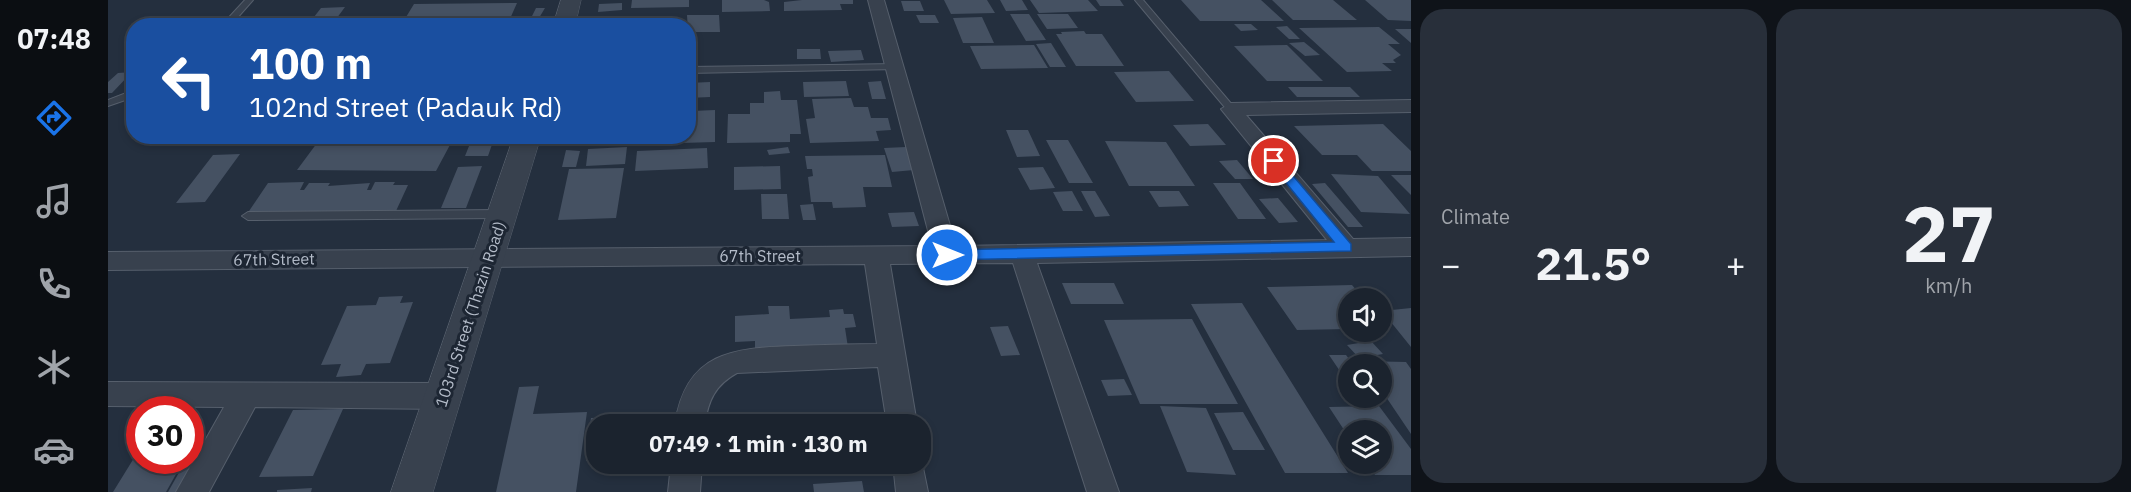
<!DOCTYPE html>
<meta charset="utf-8">
<style>
:root{--surface:#1b232e;--page:#282f3a;--text:#f1f3f6;--muted:#a0a4aa;--line:#39404a;--accent:#1a73e8}
body{margin:0;font-family:"IBM Plex Sans",sans-serif;background:var(--page);color:var(--text);height:100vh;display:flex;flex-direction:column;font-size:22px;white-space:nowrap}
*{box-sizing:border-box;margin:0}
p{font-size:20px;color:var(--muted)}
.icon{flex:none;width:33px;height:33px;fill:none;stroke:currentColor;stroke-width:2;stroke-linecap:round;stroke-linejoin:round}
.map{position:relative;flex:1;overflow:hidden}
.side{display:flex;flex-direction:column;gap:9px;padding:9px;background:#0f1319;width:720px}
.side>*{flex:none}
.banner{position:absolute;left:18px;top:18px;width:570px;height:126px;border-radius:24px;box-shadow:0 3px 9px #0003,0 0 0 2px var(--line);background:#1a4fa0;color:#fff;overflow:hidden}
.fabs{position:absolute;left:1230px;top:288px;display:grid;gap:12px}
.fabs a{display:grid;place-items:center;width:54px;height:54px;border-radius:50%;background:var(--surface);box-shadow:0 3px 9px #0003,0 0 0 2px var(--line);font-size:30px}
.speed{position:absolute;left:18px;top:396px;display:flex;gap:12px;font-size:30px;font-weight:700;text-align:center}
.speed>*{display:grid;place-content:center;width:78px;height:78px;border-radius:50%;background:var(--surface);box-shadow:0 3px 9px #0003,0 0 0 2px var(--line);line-height:1}
.speed .limit{border:9px solid #d22;background:#fff;color:#111}
.pin{position:absolute;display:grid;place-items:center;width:51px;height:51px;color:#fff;margin:-26px;border:3px solid #fff;border-radius:50%;box-shadow:0 2px 6px #0007}
.me{position:absolute;width:66px;margin:-33px;rotate:90deg;stroke-linejoin:round;filter:drop-shadow(0 0 4px #0008)}
.turn{display:flex;align-items:center;gap:21px;height:126px;padding:0 24px;font-size:27px}
.turn .icon{width:78px;height:78px;stroke-width:2.5}
.turn b{display:block;font-size:42px;line-height:51px}
.big{font-size:45px;font-weight:700;line-height:1.1}
.side .tile{flex:1;display:flex;flex-direction:column;justify-content:center;gap:9px;min-width:0;padding:0 21px;border-radius:24px;background:var(--page)}
.side .dial{align-items:center;gap:0}
.dial b{font-size:78px;line-height:1}
.heat{display:flex;justify-content:space-between;align-items:center;font-size:33px;direction:ltr}
.side .tiles{flex:1;display:grid;gap:9px;grid-template-columns:repeat(2,1fr)}
.trip{position:absolute;left:478px;top:414px;width:345px;height:60px;border-radius:24px;background:var(--surface);box-shadow:0 3px 9px #0003,0 0 0 2px var(--line);font-weight:700;line-height:60px;text-align:center}
main{display:flex;flex:1;min-height:0}
.tabs{display:flex;flex-direction:column;width:108px;justify-content:space-around;align-items:center;background:#0b0e12;color:var(--muted)}
.tabs .icon{width:42px;height:42px}
.tabs .selected{color:var(--accent)}
.tabs b{font-size:27px;color:var(--text)}
.map>svg:first-child{display:block}
.building{fill:#455162}
.lines{fill:none;stroke-linecap:round;stroke-linejoin:round}
.service-casing{stroke:#565f6c;stroke-width:2}
.minor-casing{stroke:#565f6c;stroke-width:2}
.tertiary-casing{stroke:#565f6c;stroke-width:1}
.service{fill:#38414e;fill-rule:evenodd}
.minor{fill:#38414e;fill-rule:evenodd}
.tertiary{fill:#38414e;fill-rule:evenodd}
.route{fill:#1a73e8;stroke:#114b97;stroke-width:1.5}
.labels{text-anchor:middle;dominant-baseline:central;stroke-width:6;stroke-linejoin:round;paint-order:stroke}
.street-label{font-size:16px;fill:#b4bcc9;stroke:#1d2633}
</style>
<main>
<nav class="tabs">
<b>07:48</b>
<svg class="icon selected" aria-label="directions" viewBox="0 0 24 24"><path d="M12 3l9 9-9 9-9-9zM9 14v-3h6M13 9l2 2-2 2"/></svg>
<svg class="icon" aria-label="music" viewBox="0 0 24 24"><path d="M9 18V5l10-2v13"/><circle cx="6" cy="18" r="3"/><circle cx="16" cy="16" r="3"/></svg>
<svg class="icon" aria-label="phone" viewBox="0 0 24 24"><path d="M5 4h4l2 5-3 2q2 4 5 5l2-3 5 2v4C11 20 4 13 5 4z"/></svg>
<svg class="icon" aria-label="climate" viewBox="0 0 24 24"><path d="M12 3v18M4 7l16 10M4 17L20 7"/></svg>
<svg class="icon" aria-label="car" viewBox="0 0 24 24"><path d="M5 17H2v-5l4-1 3-4h7l3 4 3 1v5h-3M9 17h6M6 11h13"/><circle cx="7" cy="17" r="2"/><circle cx="17" cy="17" r="2"/></svg>
</nav>
<div class="map">
<svg width="1303" height="492" viewBox="0 0 1303 492">
<rect width="100%" height="100%" fill="#242f3e"/>
<path class="building" d="M524,0h57v7l-58,1z
M614,0h42l5,2 1,9 -48,1z
M694,0h51v4h-13l2,6 -58,1v-9z
M836,0h43l8,13 -44,1z
M892,0h22l6,10 -22,1z
M922,0h58l10,11 -59,2z
M988,0h24l4,6h-24z
M1073,0h80l23,21h-84z
M1164,0h61l24,20h-64z
M1257,0h46v21l-23,-1z
M793,1h19l4,10h-20z
M409,3l-8,18 -106,1 11,-18z
M514,3v7l-24,2 1,-8z
M237,7l-14,19h-24l14,-18z
M428,8h9l-6,10h-8z
M902,14h19l17,26 -20,1z
M929,14h31l10,14 -31,1z
M579,15h32l1,17h-32z
M808,15h19l4,8h-19z
M874,17l12,26h-31l-10,-25z
M1126,24h17l7,6 -17,1z
M1179,26l13,13h-11l-13,-12z
M1271,27l21,17h-12l13,11 -8,5 3,3h-14l10,8 -45,1 -48,-44z
M1287,29h16v14z
M976,31l2,3h16l22,32h-48l-20,-32h6l-1,-2z
M1196,42l16,13 -15,1 -16,-13z
M943,43l15,24h-16l-14,-23z
M926,45l14,23 -67,1 -11,-23z
M1179,45l36,36h-56l-33,-35z
M689,49h23l1,10h-24z
M753,50l3,10 -33,2 -3,-11z
M1061,71l25,30 -58,1 -22,-30z
M24,72l-20,21h-4v-11l10,-9z
M738,81l3,15 -45,1 -1,-15z
M773,81l5,18h-14l-4,-17z
M602,82v15l-22,1v-15z
M1180,87h62l10,10h-63z
M672,91l1,9h16l4,34h-11v8l-63,1 1,-29h22v-11h14v-11z
M743,98l3,9h14l3,11h17l3,12 -15,1 3,10 -69,2 -4,-24 9,-1 -3,-19z
M607,110v32l-68,2 1,-8h40v-23l4,-2z
M1100,124l18,21 -36,1 -17,-21z
M1275,124l28,27v20h-39l-15,-16h-35l-28,-29z
M898,130h22l12,26 -23,1z
M365,136h22l-7,20h-23z
M938,140h22l25,43h-24z
M997,141l61,1 29,44h-66z
M209,143h134l-15,28 -139,-1z
M519,147l-2,17 -39,2 2,-17z
M680,147l2,6 -21,2 -2,-5z
M798,147l8,23 -22,2 -8,-24z
M599,148l1,20 -73,3 2,-20z
M458,150l14,1 -4,16h-14z
M132,154l-35,48 -29,1 37,-48z
M777,155l7,32h-29l3,20 -33,1 -1,-6h-21l-3,-25 5,-1 -1,-7h-5l-2,-13z
M1129,160l16,19h-18l-16,-18z
M374,166l-16,42h-25l17,-41z
M672,166l1,23 -47,1v-23z
M935,167l12,21 -25,2 -12,-22z
M516,168l-8,50 -58,2 11,-51z
M1223,174l47,2 32,38 -49,-2z
M1283,175h20v20z
M196,182l-4,8h4l5,-7h21l-2,3 42,-3 -3,7h4l4,-8h20l-2,3h15l-12,26 -149,3 21,-31z
M1105,183h27l26,36h-28z
M1217,183l38,44h-15l-36,-43z
M964,191l11,20h-20l-10,-19z
M973,191h14l15,25 -15,1z
M1041,191h30l10,15 -30,1z
M653,194h26l2,25h-27z
M1170,198l20,24 -19,1 -20,-24z
M705,204l3,16h-13l-3,-15z
M806,212l5,14 -27,1 -4,-14z
M954,283h52l10,21h-53z
M1244,285l11,13h-15v31l-51,1 -30,-43z
M295,296l-3,7 13,-1 -23,61 -24,1 -5,11 -25,2 5,-13 -20,1 26,-59 29,-1 3,-8z
M1134,303l106,170h-63l-94,-169z
M660,306h21l1,13 40,-2 -1,-7 14,-1 1,5h9l3,13 -11,1 4,26 -94,4v-17l-20,1v-26l34,-2z
M1303,308v39l-29,-36z
M1084,319l46,85h-98l-36,-84z
M900,326l12,29 -19,1 -11,-29z
M1263,341l12,13 -24,4 -12,-13z
M1221,355h17l7,9h-5v19z
M1253,361l45,1 5,7v65l-29,-43v-27h-19z
M1016,379l8,16 -24,1 -7,-16z
M431,386l-6,28 54,-2 -11,80h-80l23,-105z
M1052,406l46,2 30,67 -49,-3z
M1271,406l32,43v26h-36l-8,-11h15v-34h-34v6l-19,-29z
M235,409l-30,67 -54,1 34,-67z
M1135,412l22,38h-32l-19,-37z
M768,415l1,9h-36l-1,-8z
M528,416l-1,8h-38v37h-11l5,-43z
M82,456h15l-20,36h-17l18,-32h4z
M32,457v3h44l-18,32h-53l21,-34z
M754,481l2,11h-50l-1,-8z
M204,488l-1,4h-34v-2z"/>
<g class="lines">
<defs>
<path id="service" d="M137,0h8l-23,26h-9z
M1027,0h8l91,107v4h-6z
M788,64l3,1v4l-211,4v-6z
M26,90v7l-26,9v-6z
M393,210l6,4 -6,4 -253,2 -6,-4 6,-4z"/>
<path id="minor" d="M760,0h16l72,246 371,-6 -106,-131 10,-6 180,-3v12l-165,3 107,124 58,-1v18l-374,7 82,229h-32l-74,-229 -123,1 27,160h-30l-9,-57 -141,6c-22,12 -29,28 -32,51h-30c11,-72 58,-76 119,-78 27,-1 55,-2 83,-2l-12,-80 -757,6v-18l824,-6z
M0,382l336,1 10,4 4,9 -4,9 -10,4 -189,-2 -46,85h-33l48,-85 -116,-1z
M813,458l7,34h-32l-3,-28h28z
M563,464h31l-2,28h-32z"/>
<path id="tertiary" d="M453,0h20l-6,26h-22z
M406,136h27l-108,356h-42z"/>
</defs>
<use href="#service" class="service-casing"/>
<use href="#minor" class="minor-casing"/>
<use href="#tertiary" class="tertiary-casing"/>
<use href="#service" class="service"/>
<use href="#minor" class="minor"/>
<use href="#tertiary" class="tertiary"/>
</g>
<path class="route" d="M1166,157l4,1 73,86v7l-404,9 -7,-5 7,-5 387,-8 -64,-79 -2,-2z"/>
<g class="labels">
<g class="street-label">
<text x="652" y="256">67th Street</text>
<text transform="translate(166 259) rotate(-1)">67th Street</text>
<text transform="translate(362 314) rotate(-72)">103rd Street (Thazin Road)</text>
</g>
</g>
</svg>
<div class="fabs">
<a><svg class="icon" aria-label="sound" viewBox="0 0 24 24"><path d="M4 9h4l5-4v14l-5-4H4zM17 9q2 3 0 6"/></svg></a>
<a><svg class="icon" aria-label="search" viewBox="0 0 24 24"><circle cx="10" cy="10" r="6"/><path d="M15 15l6 6"/></svg></a>
<a><svg class="icon" aria-label="layers" viewBox="0 0 24 24"><path d="M12 4l9 5-9 5-9-5zM3 14l9 5 9-5"/></svg></a>
</div>
<div class="speed"><div class="limit">30</div></div>
<div class="pin" style="left:1166px;top:161px;background:#d93025"><svg class="icon" aria-label="arrive" viewBox="0 0 24 24"><path d="M6 21V4h12l-3 4 3 4H6"/></svg></div>
<svg class="me" style="left:839px;top:255px" viewBox="-20 -20 40 40"><circle r="17" fill="#1a73e8" stroke="#fff" stroke-width="3"/><path d="M0-11L8 9 0 5-8 9z" fill="#fff"/></svg>
<div class="trip">07:49 · 1 min · 130 m</div>
<div class="banner">
<div class="turn"><svg class="icon" aria-label="left" viewBox="0 0 24 24"><path d="M17 20v-9H6M10 6l-5 5 5 5"/></svg><div><b>100 m</b>102nd Street (Padauk Rd)</div></div>
</div>
</div>
<section class="side">
<div class="tiles">
<div class="tile"><p>Climate</p>
<div class="heat"><a>−</a><b class="big">21.5°</b><a>+</a></div>
</div>
<div class="tile dial"><b>27</b><p>km/h</p></div>
</div>
</section>
</main>
